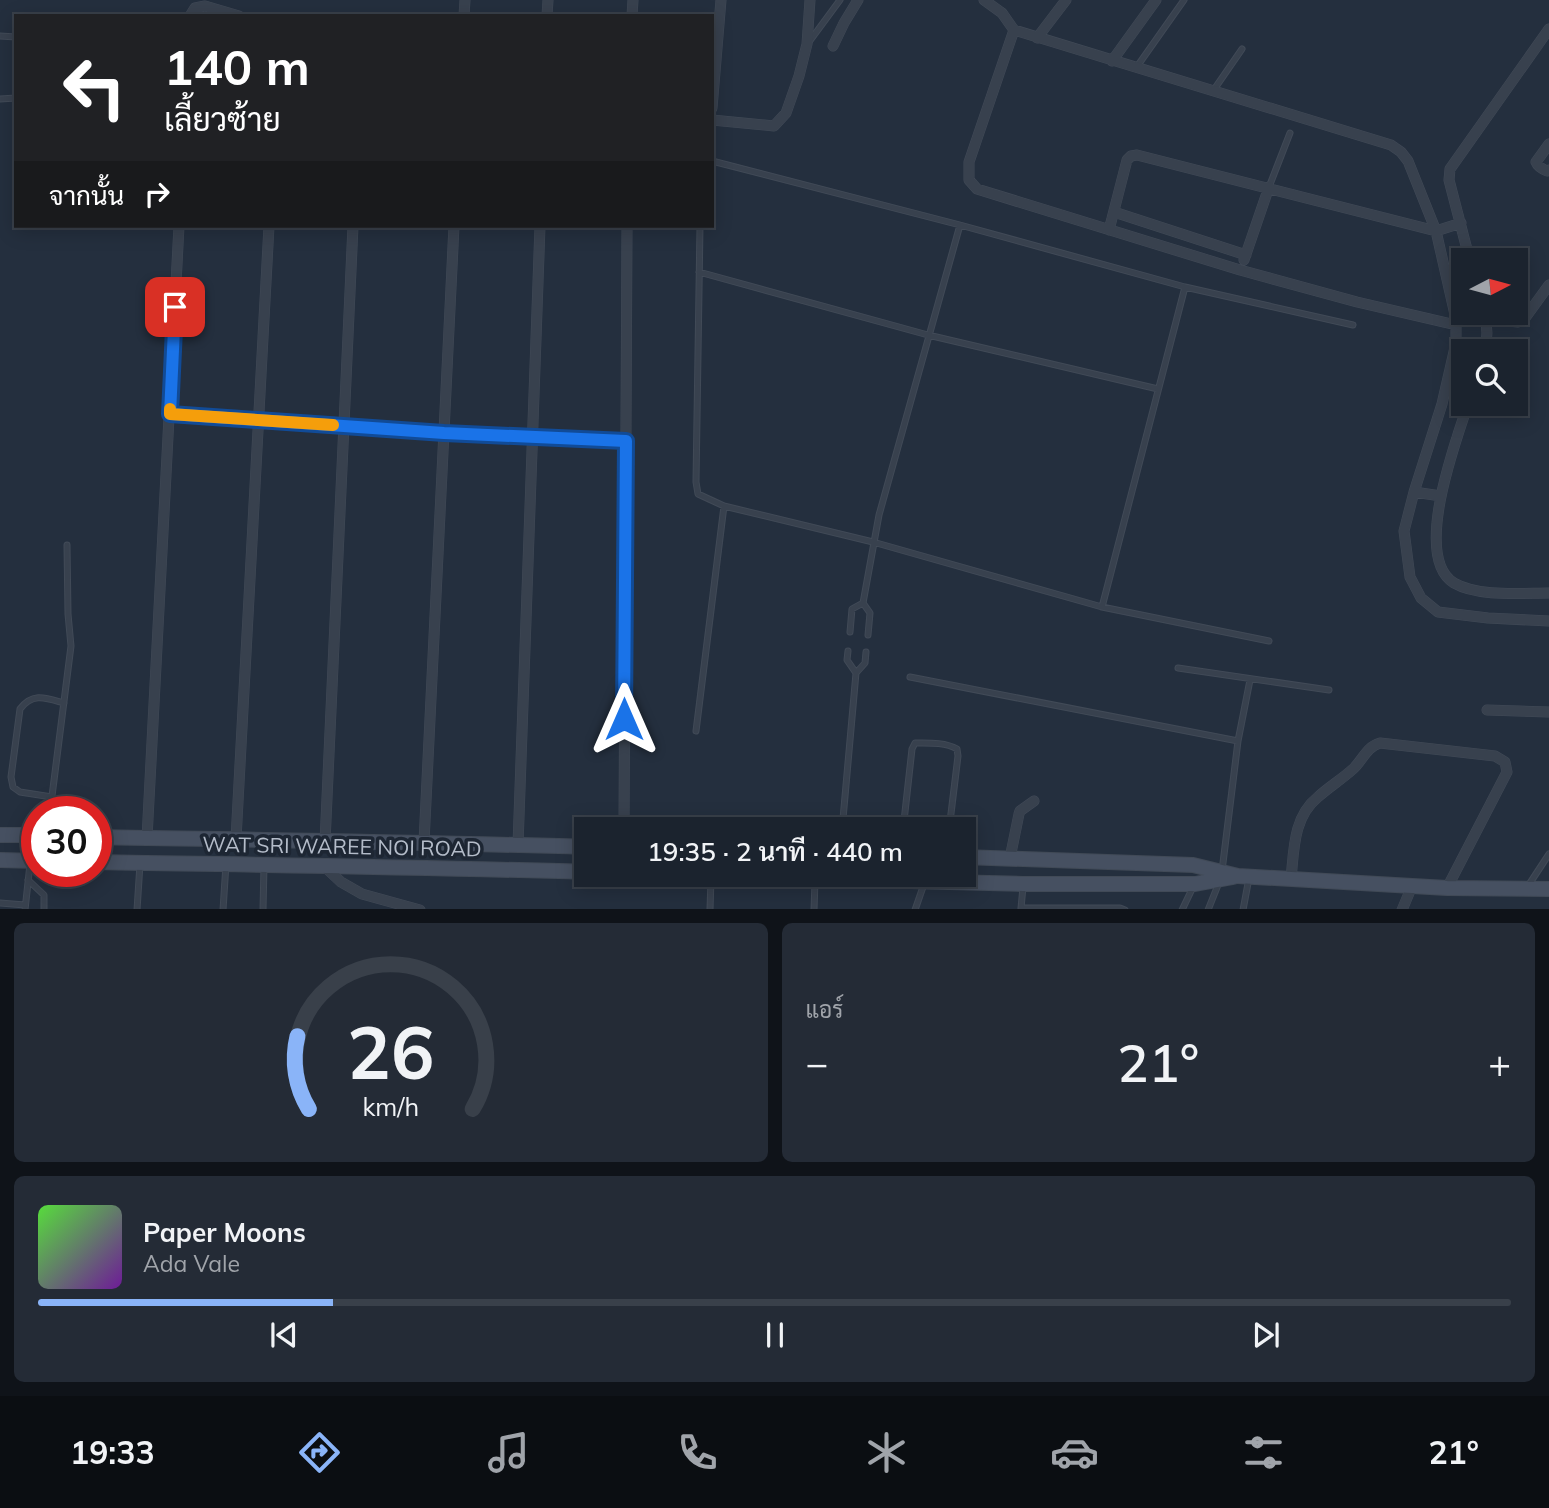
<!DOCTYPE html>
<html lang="th">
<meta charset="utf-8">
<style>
:root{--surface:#1b232e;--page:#242b36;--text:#f1f3f6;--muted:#a0a4aa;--line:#39404a;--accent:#8ab4f8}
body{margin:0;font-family:Mulish,Sarabun,sans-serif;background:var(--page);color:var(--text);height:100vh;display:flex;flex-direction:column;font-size:26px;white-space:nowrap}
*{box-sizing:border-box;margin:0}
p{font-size:23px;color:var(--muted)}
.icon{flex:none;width:38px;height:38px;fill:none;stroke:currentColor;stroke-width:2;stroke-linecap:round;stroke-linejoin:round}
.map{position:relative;height:909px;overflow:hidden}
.side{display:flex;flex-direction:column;gap:14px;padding:14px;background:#0f1319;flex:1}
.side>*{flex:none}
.banner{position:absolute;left:14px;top:14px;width:700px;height:214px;border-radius:0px;box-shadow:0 4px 18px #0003,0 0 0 2px var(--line);background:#202124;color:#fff;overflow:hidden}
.needle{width:46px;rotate:84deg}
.tools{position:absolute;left:1451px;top:248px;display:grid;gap:14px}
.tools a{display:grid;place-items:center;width:77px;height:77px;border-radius:0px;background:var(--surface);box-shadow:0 4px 18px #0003,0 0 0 2px var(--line);font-size:35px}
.speed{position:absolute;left:21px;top:796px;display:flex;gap:14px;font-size:35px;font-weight:700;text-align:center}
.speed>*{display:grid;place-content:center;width:91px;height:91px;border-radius:50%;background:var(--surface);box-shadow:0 4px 18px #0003,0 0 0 2px var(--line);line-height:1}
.speed .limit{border:10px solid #d22;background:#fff;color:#111}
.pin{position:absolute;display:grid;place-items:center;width:60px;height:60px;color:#fff;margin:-30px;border-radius:14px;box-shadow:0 4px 10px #0006}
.me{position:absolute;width:77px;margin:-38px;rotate:0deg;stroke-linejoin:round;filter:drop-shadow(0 0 5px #0008)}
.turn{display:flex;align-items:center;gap:24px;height:147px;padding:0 35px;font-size:32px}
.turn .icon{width:91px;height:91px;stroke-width:2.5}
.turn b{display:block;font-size:49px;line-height:60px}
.then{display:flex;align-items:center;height:66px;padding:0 35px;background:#0003;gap:14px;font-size:26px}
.big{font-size:52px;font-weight:600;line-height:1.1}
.side .card{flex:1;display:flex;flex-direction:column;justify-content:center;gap:10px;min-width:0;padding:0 24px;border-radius:10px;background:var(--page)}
.side .dial{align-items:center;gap:0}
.dial svg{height:182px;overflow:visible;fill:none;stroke:var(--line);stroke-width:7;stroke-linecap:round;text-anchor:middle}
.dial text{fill:var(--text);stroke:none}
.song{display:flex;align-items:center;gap:21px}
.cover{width:84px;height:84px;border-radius:10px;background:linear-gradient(135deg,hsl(110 70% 55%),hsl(280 70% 35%))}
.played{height:7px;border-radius:4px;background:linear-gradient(90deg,var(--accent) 20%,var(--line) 20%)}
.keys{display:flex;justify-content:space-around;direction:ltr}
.heat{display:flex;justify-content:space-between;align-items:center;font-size:38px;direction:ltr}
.side .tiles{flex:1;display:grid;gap:14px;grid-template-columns:1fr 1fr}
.card:last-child{grid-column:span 2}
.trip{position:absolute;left:574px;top:817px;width:402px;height:70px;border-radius:0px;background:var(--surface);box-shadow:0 4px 18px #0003,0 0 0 2px var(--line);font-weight:600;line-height:70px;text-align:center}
.menu{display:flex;height:112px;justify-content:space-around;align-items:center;background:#0b0e12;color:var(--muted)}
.menu .icon{width:49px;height:49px}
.menu .current{color:var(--accent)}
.menu b{font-size:32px;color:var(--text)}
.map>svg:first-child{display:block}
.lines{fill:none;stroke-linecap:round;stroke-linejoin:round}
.lane-casing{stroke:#414a57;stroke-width:7}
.street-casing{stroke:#414a57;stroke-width:11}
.secondary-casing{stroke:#414a57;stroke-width:16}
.lane{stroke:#38414e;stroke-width:5}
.street{stroke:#38414e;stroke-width:10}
.secondary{stroke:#465061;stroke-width:14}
.route-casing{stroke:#114b97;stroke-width:18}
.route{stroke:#1a73e8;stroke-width:12}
.slow{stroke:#f59e0b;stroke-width:12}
.labels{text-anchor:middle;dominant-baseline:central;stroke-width:7;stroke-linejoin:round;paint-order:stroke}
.street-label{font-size:21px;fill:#b4bcc9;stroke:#1d2633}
</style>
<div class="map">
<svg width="1549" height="910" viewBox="0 0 1549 910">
<rect width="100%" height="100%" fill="#242f3e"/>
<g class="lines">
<defs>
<path id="lane" d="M0,36l16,1
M809,42l31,-42
M1136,68l48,-68
M1213,91l29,-42
M0,99l16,-1
M1269,187l21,-54
M700,226l-4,256 2,12 26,12 149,36 229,65 83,-320 -225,-62 -248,-64
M699,272l229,63 230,54
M1185,287l168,38
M863,603l16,-88 81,-290
M1102,607l167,34
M850,632l2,-23 11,-6 7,10 -2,22
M848,651l-1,9 9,13 9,-10 1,-11
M1178,668l151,22
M910,677l328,64
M696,731l28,-225
M52,797l-32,-5 -7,-5 -2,-10 9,-68c13,-17 26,-11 44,-6
M50,812l21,-166 -3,-32 -1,-69
M842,830l14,-157
M903,830l9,-81 3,-6c13,0 30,-1 42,6l1,7 -9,74
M1222,871l16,-130 12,-61
M28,880l16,15v15
M1528,886l21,-32
M0,903l25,2
M1021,908h99l5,2
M1021,908l2,-21
M25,910l5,-46
M137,910l3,-46
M223,910l3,-46
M263,910l1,-44
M710,910l1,-31
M814,910l1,-29
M915,910l9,-26
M1182,910l11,-23
M1208,910l12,-30
M1243,910l6,-32"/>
<path id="street" d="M984,0l18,13 12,17 377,115 10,7 7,9 28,70 20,88v24l-14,61 -28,88 -10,39 6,46 11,21 17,14 50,6 61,3
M190,16l5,-8 10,-2 34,10
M464,16l1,-16
M547,16l1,-16
M632,16l1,-16
M1014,30l-45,132v18l8,9 263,81 117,32 99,23
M1037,38l29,-38
M833,46l11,-23 14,-23
M1112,61l44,-61
M712,108l9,-108
M712,120l62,6 12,-13 13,-37 8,-32 3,-44
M1549,144l-13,18c2,5 6,7 11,9l2,-1
M1114,212l132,43
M1109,230l18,-70 4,-4 6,-1 299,76 25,-8
M1244,260l25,-73
M1470,261l-21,-81 1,-11 99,-140
M1486,319l32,3 7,-4 24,-33
M1484,352c4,-13 4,-25 0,-38
M1468,404c-12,37 -56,153 -14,179 24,14 67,10 95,10
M170,414l274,19 182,8
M1414,492l27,4
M1487,710l62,2
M624,830l3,-604
M147,838l32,-612
M236,839l33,-613
M325,842l28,-616
M424,842l30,-616
M518,845l22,-619
M1010,858l9,-44 1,-3 14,-10
M325,867l16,15 21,12 58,16
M1291,879c3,-29 2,-62 27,-82 11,-10 24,-18 35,-28 10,-9 13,-22 27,-26l115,13 10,6 2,10 -60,116
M1402,910l10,-24"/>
<path id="secondary" d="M0,835h37
M96,837c164,3 327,5 490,10
M964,857l229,8 45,11 209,12 102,1
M0,860l37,1
M96,862c164,3 327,5 490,10
M678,875l345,9h172l38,-7"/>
</defs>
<use href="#lane" class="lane-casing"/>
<use href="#street" class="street-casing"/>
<use href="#secondary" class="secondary-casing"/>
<use href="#lane" class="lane"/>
<use href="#street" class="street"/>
<use href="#secondary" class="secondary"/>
</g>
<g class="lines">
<defs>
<path id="route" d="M175,307l-5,107 274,19 182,8 -2,278"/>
</defs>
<use href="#route" class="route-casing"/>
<use href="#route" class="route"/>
<path class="slow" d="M170,409v5l163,11"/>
</g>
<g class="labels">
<g class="street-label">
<text transform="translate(342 846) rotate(1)">WAT SRI WAREE NOI ROAD</text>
</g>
</g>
</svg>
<div class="tools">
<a><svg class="needle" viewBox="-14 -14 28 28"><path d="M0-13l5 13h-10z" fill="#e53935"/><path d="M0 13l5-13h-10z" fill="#a0a4aa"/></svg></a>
<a><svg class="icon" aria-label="search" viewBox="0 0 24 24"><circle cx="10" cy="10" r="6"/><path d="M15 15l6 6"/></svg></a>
</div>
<div class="speed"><div class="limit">30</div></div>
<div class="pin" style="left:175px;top:307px;background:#d93025"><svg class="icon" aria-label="arrive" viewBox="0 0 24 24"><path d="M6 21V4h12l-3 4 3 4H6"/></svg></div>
<svg class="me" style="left:624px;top:719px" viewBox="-20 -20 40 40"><path d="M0-17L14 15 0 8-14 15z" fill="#1a73e8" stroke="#fff" stroke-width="4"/></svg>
<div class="trip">19:35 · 2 นาที · 440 m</div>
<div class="banner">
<div class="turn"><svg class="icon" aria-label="left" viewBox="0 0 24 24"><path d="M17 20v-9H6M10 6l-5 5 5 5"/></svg><div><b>140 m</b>เลี้ยวซ้าย</div></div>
<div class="then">จากนั้น<svg class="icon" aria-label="right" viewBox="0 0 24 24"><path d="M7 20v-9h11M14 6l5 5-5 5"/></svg></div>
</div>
</div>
<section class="side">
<div class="tiles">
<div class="card dial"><svg viewBox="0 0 100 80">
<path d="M14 69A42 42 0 1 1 86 69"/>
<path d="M14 69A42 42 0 0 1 9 37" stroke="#8ab4f8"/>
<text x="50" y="56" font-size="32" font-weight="700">26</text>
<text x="50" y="72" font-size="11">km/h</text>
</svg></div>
<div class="card"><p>แอร์</p>
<div class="heat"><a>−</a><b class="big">21°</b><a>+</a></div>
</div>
<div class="card">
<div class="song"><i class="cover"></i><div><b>Paper Moons</b><p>Ada Vale</p></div></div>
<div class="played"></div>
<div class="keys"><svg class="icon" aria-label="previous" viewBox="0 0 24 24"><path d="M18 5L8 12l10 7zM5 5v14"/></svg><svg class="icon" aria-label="pause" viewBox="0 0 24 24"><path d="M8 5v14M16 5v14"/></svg><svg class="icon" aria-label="next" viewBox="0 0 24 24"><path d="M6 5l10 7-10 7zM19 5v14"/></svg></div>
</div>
</div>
</section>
<nav class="menu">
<b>19:33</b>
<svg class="icon current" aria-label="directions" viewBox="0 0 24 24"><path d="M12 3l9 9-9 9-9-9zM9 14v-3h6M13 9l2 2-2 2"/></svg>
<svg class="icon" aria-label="music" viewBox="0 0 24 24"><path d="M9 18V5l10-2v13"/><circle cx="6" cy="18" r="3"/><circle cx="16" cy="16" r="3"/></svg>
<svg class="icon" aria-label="phone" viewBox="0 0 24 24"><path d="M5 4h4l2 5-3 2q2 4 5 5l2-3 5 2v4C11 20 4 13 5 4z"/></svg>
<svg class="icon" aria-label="climate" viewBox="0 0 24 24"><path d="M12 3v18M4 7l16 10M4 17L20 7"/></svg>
<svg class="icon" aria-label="car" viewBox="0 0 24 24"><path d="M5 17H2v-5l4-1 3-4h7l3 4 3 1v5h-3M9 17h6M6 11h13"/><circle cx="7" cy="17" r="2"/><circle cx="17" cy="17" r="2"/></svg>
<svg class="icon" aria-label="filters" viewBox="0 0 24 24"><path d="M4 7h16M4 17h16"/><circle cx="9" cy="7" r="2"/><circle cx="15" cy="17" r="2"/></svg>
<b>21°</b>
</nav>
